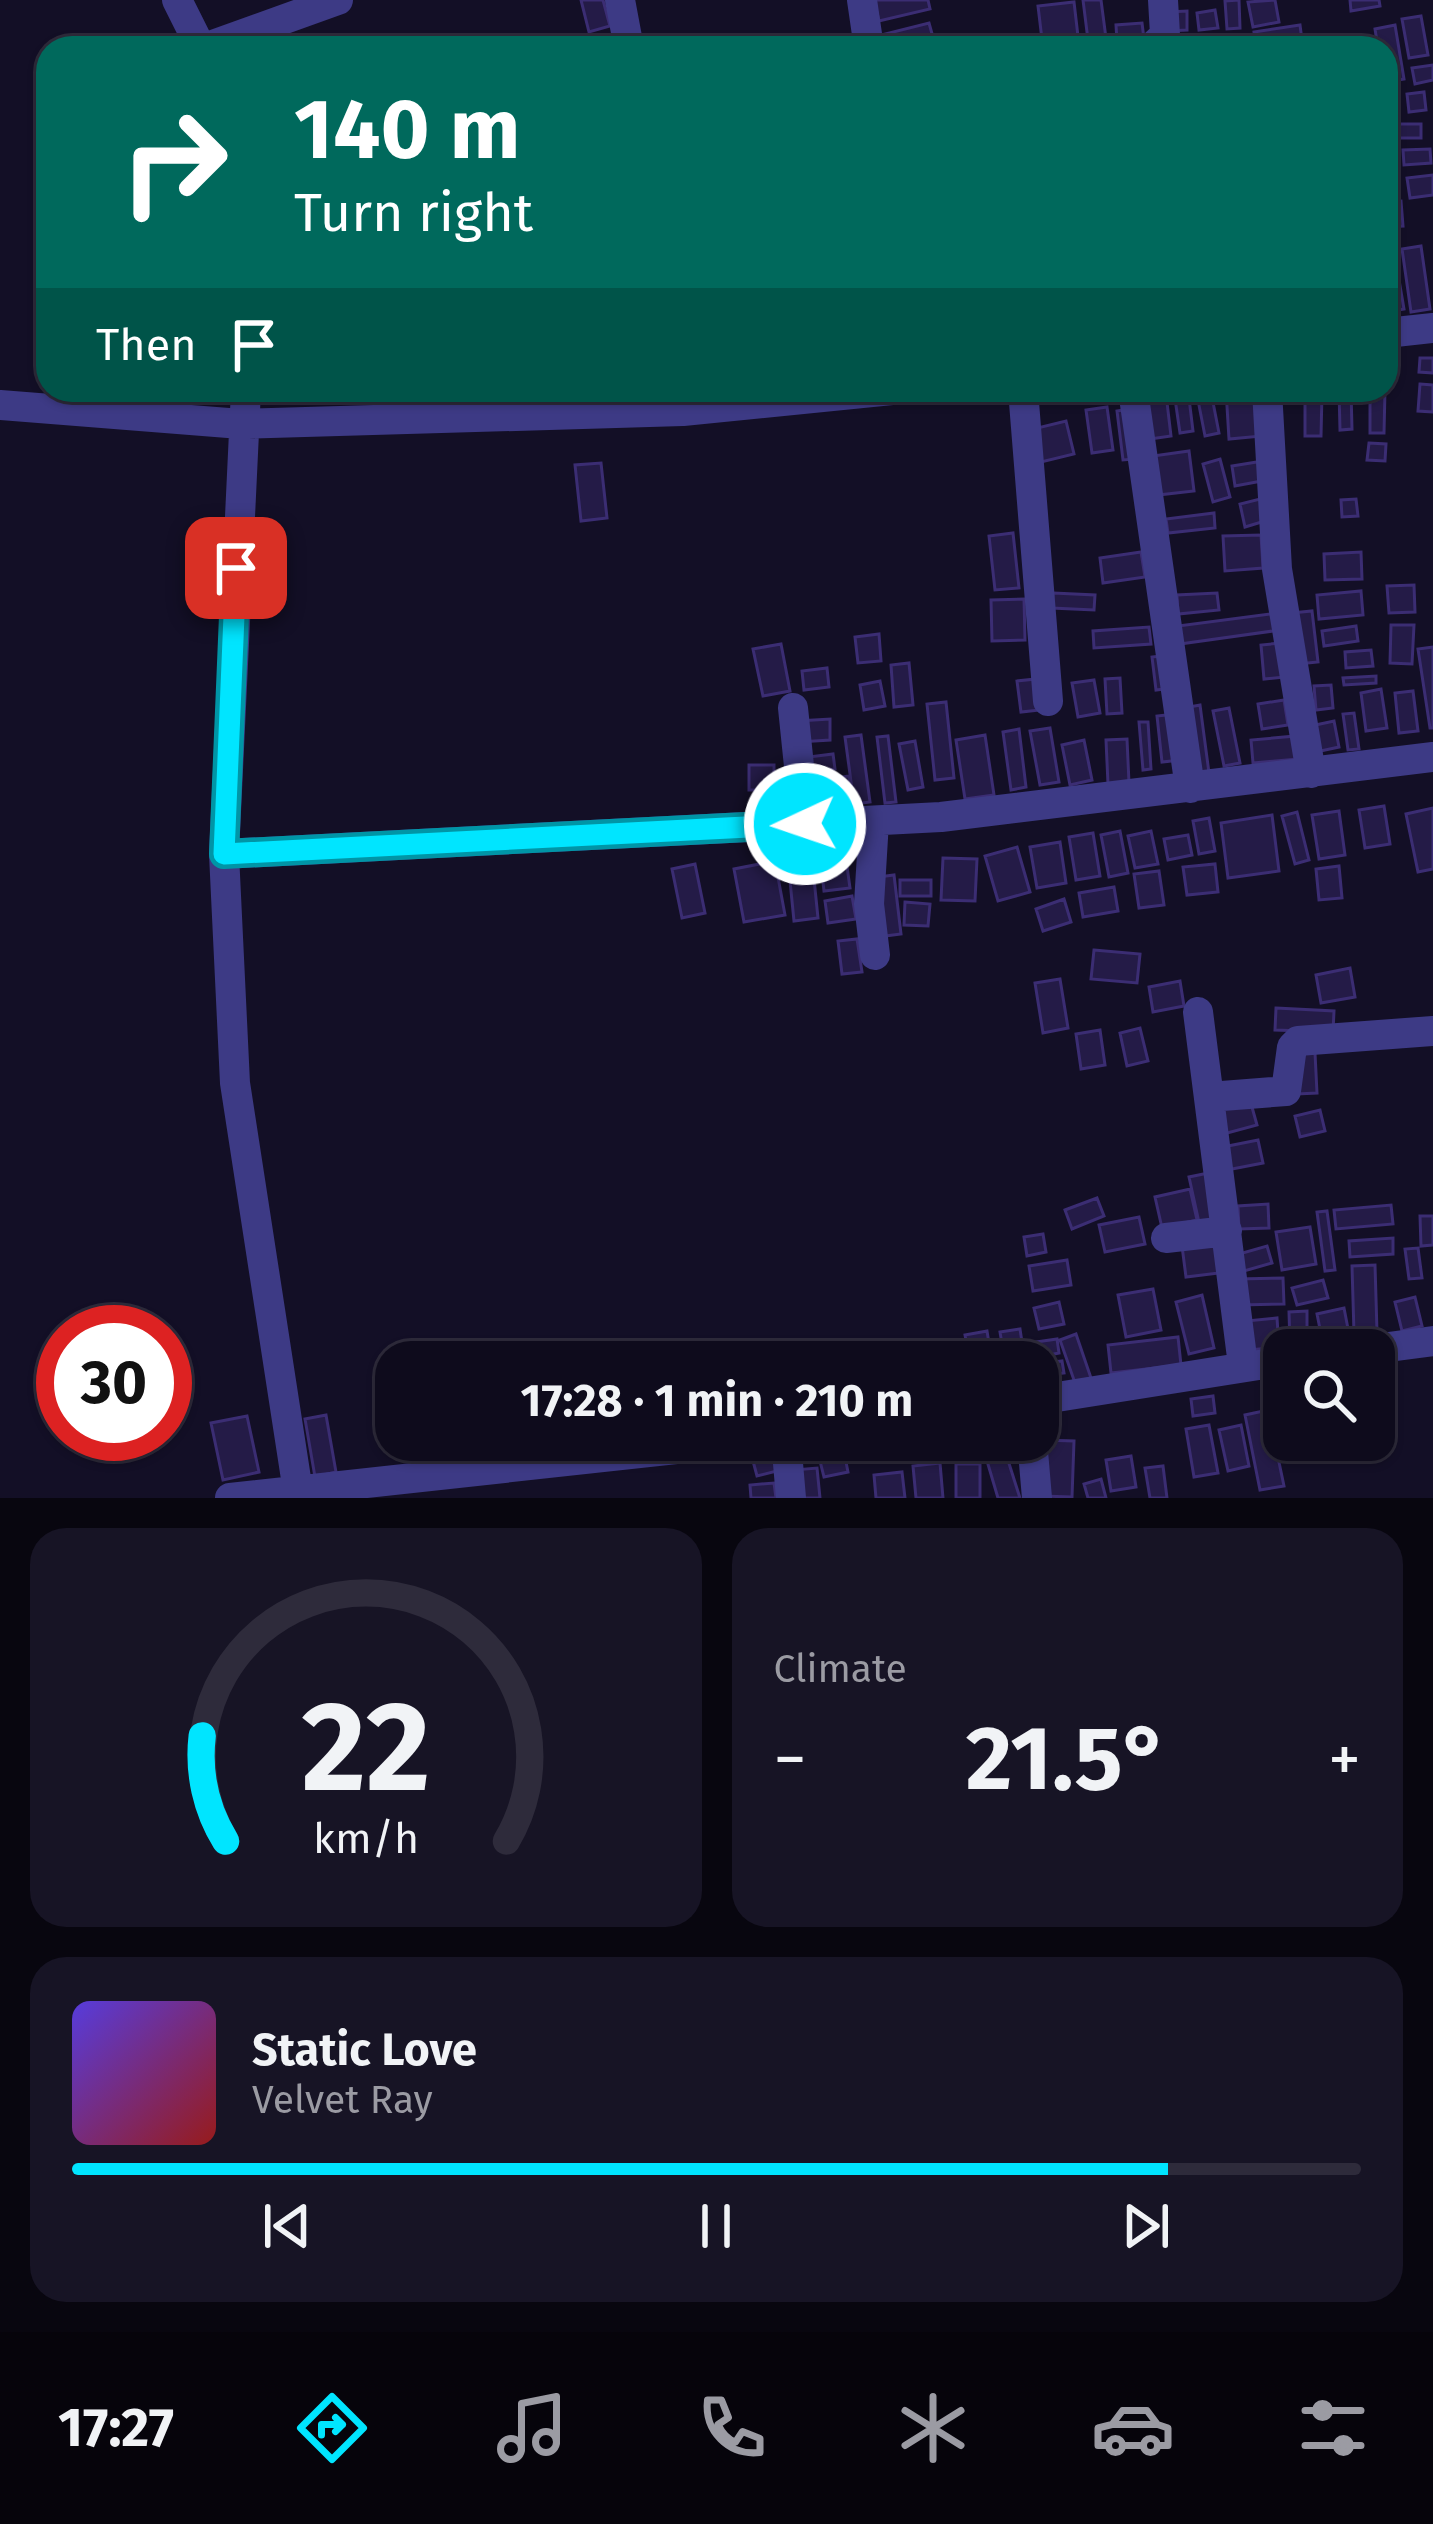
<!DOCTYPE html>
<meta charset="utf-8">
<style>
:root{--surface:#0e0b1c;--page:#171425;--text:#f1f3f6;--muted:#9b9ba3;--line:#2e2b3b;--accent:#00e5ff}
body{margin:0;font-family:"Fira Sans",sans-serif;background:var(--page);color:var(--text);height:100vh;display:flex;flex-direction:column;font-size:45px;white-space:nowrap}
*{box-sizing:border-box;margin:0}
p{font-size:39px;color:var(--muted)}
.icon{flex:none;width:66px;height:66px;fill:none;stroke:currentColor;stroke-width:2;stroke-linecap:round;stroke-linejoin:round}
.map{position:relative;height:1498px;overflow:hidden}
.details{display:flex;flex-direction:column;gap:30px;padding:30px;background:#08060f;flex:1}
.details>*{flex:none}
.guide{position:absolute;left:36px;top:36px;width:1362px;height:366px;border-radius:36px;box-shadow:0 3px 9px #0004,0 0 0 3px var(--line);background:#00695c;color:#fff;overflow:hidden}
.buttons{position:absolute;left:1263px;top:1329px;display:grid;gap:24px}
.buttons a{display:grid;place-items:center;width:132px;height:132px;border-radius:24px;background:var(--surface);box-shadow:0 3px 9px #0004,0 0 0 3px var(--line);font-size:60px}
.speed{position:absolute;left:36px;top:1305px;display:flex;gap:24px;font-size:60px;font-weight:700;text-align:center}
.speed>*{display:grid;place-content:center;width:156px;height:156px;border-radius:50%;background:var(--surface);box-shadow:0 3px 9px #0004,0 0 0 3px var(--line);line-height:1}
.speed .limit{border:18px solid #d22;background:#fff;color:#111}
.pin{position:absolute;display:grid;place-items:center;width:102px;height:102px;color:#fff;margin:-51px;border-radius:24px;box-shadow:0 6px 18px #0006}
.me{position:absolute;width:132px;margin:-66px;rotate:267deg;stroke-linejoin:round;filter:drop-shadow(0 0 9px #0008)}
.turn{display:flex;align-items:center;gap:42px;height:252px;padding:0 60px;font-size:54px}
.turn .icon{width:156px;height:156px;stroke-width:2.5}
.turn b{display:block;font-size:84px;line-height:102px}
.then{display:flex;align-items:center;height:114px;padding:0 60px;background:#0003;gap:24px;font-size:45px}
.big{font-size:90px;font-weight:700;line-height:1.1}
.details .card{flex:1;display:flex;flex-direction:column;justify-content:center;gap:18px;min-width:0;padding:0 42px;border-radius:36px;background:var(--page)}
.details .dial{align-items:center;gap:0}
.dial svg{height:312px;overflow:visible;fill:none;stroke:var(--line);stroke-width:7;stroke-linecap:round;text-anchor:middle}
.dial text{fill:var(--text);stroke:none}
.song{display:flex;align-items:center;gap:36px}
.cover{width:144px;height:144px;border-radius:18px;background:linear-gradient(135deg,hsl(250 70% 55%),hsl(0 70% 35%))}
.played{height:12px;border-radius:6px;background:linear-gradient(90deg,var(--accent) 85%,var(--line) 85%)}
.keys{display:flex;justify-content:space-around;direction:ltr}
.heat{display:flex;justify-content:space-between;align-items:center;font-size:66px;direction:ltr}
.details .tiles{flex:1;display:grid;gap:30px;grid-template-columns:1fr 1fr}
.card:last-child{grid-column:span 2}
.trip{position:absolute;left:375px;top:1341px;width:684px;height:120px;border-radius:36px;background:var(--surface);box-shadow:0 3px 9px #0004,0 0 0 3px var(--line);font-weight:700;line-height:120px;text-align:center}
.tabs{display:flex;height:192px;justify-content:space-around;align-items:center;background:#06040b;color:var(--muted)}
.tabs .icon{width:84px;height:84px}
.tabs .current{color:var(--accent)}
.tabs b{font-size:54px;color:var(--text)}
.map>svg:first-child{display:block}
.building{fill:#241b47;stroke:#3b2d73;stroke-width:3}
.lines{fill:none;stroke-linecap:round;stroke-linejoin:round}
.minor{stroke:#3d3a85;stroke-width:30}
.route-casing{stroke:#0095a6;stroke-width:30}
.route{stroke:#00e5ff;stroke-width:21}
</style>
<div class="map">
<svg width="1433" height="1498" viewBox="0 0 1433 1498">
<rect width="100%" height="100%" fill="#130f26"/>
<path class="building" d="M581,0h22l7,26 -21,6z
M874,0h54l2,9 -51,12z
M1083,0h18l6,46 -18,2z
M1239,0l1,28 -13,1 -2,-28z
M1275,0l4,22 -26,5 -5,-25z
M1350,0h29l1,6 -29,5z
M1074,2l5,43 -36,3 -5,-42z
M1215,10l3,18 -19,2 -2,-17z
M1187,11v19l-19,1v-19z
M1421,16l7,39 -19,3 -7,-39z
M929,23l7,25h-56l-3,-12z
M1142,23l2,16 -27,3 -1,-17z
M1300,25l3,23h-47l-2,-16z
M1395,25l9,54 -18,3v-34h-8l-3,-19z
M1028,40l2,8h-27l-1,-2z
M1433,65v15l-18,4 -3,-16z
M1424,92l2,18 -17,2 -2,-18z
M1396,124h25v14h-25z
M1430,149l1,14 -27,2 -1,-15z
M1433,175v20l-23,3 -3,-20z
M1401,201l2,25 -17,1v-25z
M1421,246l9,63 -19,3 -9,-63z
M1398,274l6,35 -12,2 -6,-35z
M1420,358h13v15l-14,-1z
M1420,384l13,1v27l-15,-1z
M1188,390l5,41 -13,2 -6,-41z
M1226,390h32l4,46 -33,3z
M1339,390h12l1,39 -12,1z
M1370,390h15l-1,43h-14z
M1211,392l8,41 -14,3 -8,-41z
M1305,393h17l-1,43h-16z
M1166,394l5,42 -28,4 -6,-42z
M1107,407l6,43 -21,3 -6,-43z
M1129,409l6,50 -12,1 -6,-49z
M1066,421l8,33 -37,9 -8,-33z
M1369,443l17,1 -1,17 -18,-1z
M1189,451l5,40 -36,4 -5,-39z
M1220,459l10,38 -17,5 -10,-38z
M1263,461l4,19 -32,6 -3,-20z
M601,463l6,55 -26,3 -6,-56z
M1260,499l5,22 -20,6 -5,-23z
M1356,499l2,17 -16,1 -1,-17z
M1214,513l1,15 -47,5 -2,-14z
M1013,533l6,55 -24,2 -6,-54z
M1261,535l2,33 -38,3 -2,-35z
M1141,552l4,25 -42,6 -3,-25z
M1361,552l1,27 -37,1 -1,-26z
M1414,585l1,27 -26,1 -2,-27z
M1361,591l2,24 -44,4 -2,-24z
M1053,593l42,2 -1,15 -42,-2z
M1217,593l2,17 -41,4 -1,-19z
M1024,599l1,41 -33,1 -1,-41z
M1312,611l6,51 -21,2 -6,-51z
M1277,613l3,17 -100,14 -2,-18z
M1391,625h23l-2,39 -22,-1z
M1356,626l2,15 -34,5 -2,-15z
M1149,627l2,17 -57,4 -1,-17z
M879,634l2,27 -23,2 -3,-26z
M1281,643l4,34 -21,2 -3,-34z
M781,644l9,47 -27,5 -10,-47z
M1433,647v81h-3l-12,-79z
M1371,650l2,16 -27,2 -1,-16z
M1161,656l4,33 -9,1 -4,-33z
M909,663l4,42 -19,2 -3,-42z
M827,668l2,19 -25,3 -2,-19z
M1376,676v7l-32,2 -1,-7z
M1120,678l2,35 -15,1 -2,-35z
M1036,679l4,31 -19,2 -4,-31z
M1094,680l6,33 -22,4 -6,-34z
M880,681l5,25 -21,4 -4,-25z
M1331,685l2,23 -17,2 -2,-24z
M1381,689l6,39 -21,3 -5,-38z
M1413,691l5,40 -19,2 -4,-40z
M1284,700l4,25 -26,4 -4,-25z
M946,702l8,76 -19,2 -8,-76z
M1200,705l9,68 -15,2 -10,-67z
M1229,708l11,55 -16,3 -11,-55z
M1354,713l5,36 -11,1 -5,-36z
M1176,714l5,46 -19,2 -5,-46z
M830,719v21l-31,2 -1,-21z
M1334,721l5,26 -23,5 -5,-26z
M1139,722h9l3,47 -8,1z
M1050,728l9,54 -19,3 -10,-54z
M1019,729l7,58 -15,3 -8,-58z
M861,735l9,67 -16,2 -9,-67z
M985,735l9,60 -29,4 -9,-59z
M888,736l8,66 -11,1 -8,-66z
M1296,736l2,23 -45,4 -2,-23z
M1127,739l2,44 -21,1 -2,-44z
M1084,740l8,40 -22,5 -8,-40z
M915,741l8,46 -15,3 -9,-46z
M833,754l2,15 -32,4 -2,-15z
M749,765h25v25h-25z
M849,776l3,25 -47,6 -4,-24z
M783,799l2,16 -25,3 -2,-16z
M1384,806l6,38 -25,4 -6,-38z
M1433,808v61l-15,3 -12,-58z
M1339,811l6,44 -26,4 -7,-44z
M1297,812l12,48 -14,4 -13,-48z
M1272,815l7,56 -51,7 -7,-55z
M1209,818l6,33 -16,3 -6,-33z
M1120,831l8,42 -19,4 -8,-42z
M1151,831l7,33 -23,4 -7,-32z
M1093,833l7,43 -24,4 -7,-43z
M1188,835l4,20 -24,5 -4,-21z
M1060,842l6,41 -29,5 -7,-41z
M1017,847l13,45 -32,9 -13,-45z
M845,852l5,36 -26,3 -4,-35z
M943,858l34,1 -2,42 -34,-1z
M775,861l10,54 -41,7 -10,-53z
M695,864l10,49 -23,5 -10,-49z
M1215,864l3,28 -31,3 -4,-28z
M1339,866l3,32 -23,2 -3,-31z
M813,869l5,49 -24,3 -5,-50z
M1159,871l5,34 -25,3 -5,-34z
M894,875l7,59 -16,2 -7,-59z
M900,880h31v16h-31z
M1114,887l4,24 -35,6 -4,-24z
M852,896l4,23 -28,4 -3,-22z
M1064,899l7,23 -28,9 -7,-22z
M905,902l25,2 -2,22 -24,-1z
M857,939l5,33 -20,2 -4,-33z
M1094,950l46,4 -3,29 -46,-4z
M1350,968l5,29 -34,6 -5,-28z
M1060,979l8,49 -25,5 -8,-50z
M1180,981l4,25 -31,6 -4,-25z
M1276,1008l58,3 -1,21 -58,-2z
M1140,1028l8,33 -21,5 -7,-33z
M1100,1030l5,35 -24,4 -5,-35z
M1315,1053l2,40 -20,1 -2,-40z
M1250,1100l7,25 -37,10 -7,-24z
M1320,1110l5,21 -25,6 -5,-21z
M1258,1140l5,23 -36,7 -4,-23z
M1213,1172l11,50 -24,5 -11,-50z
M1190,1189l7,31 -35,8 -7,-31z
M1097,1198l7,18 -32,13 -7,-19z
M1268,1204l1,24 -30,1 -1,-23z
M1391,1205l2,19 -57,5 -2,-19z
M1327,1211l8,59 -10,1 -8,-59z
M1420,1216h13v29l-12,1z
M1139,1217l6,27 -40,8 -6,-27z
M1310,1227l6,37 -34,6 -6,-38z
M1043,1234l3,18 -19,4 -3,-19z
M1393,1238v16l-43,3 -1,-16z
M1224,1241l3,31 -41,5 -4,-31z
M1267,1246l5,17 -28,8 -5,-17z
M1418,1248l4,30 -13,1 -4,-30z
M1067,1260l4,25 -38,6 -4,-25z
M1375,1265l2,67 -23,1 -2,-67z
M1283,1278l1,26 -45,1 -1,-26z
M1323,1280l5,18 -31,7 -5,-17z
M1153,1289l8,41 -35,7 -8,-42z
M1202,1295l12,53 -25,6 -13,-52z
M1415,1297l7,29 -20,5 -7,-29z
M1059,1302l5,22 -25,5 -5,-21z
M1344,1308l6,31 -27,5 -6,-30z
M1307,1311v34h-17l-1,-33z
M1277,1318l2,29 -30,3 -3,-29z
M1020,1329l5,33h-20l-5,-30z
M987,1331l5,31h-22l-5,-27z
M1076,1334l15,44 -16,5 -15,-43z
M1178,1337l3,28 -70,8 -3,-28z
M1057,1339l2,14 -20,4 -3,-15z
M956,1342l5,20h-39l-2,-12z
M760,1355l1,7h-59z
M1062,1361l2,12 -26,3v-12z
M1213,1396l2,17 -22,3 -2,-17z
M1268,1410l16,76 -24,4 -15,-75z
M326,1415l10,57 -21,5 -10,-58z
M247,1416l12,56 -36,8 -12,-57z
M1209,1425l9,48 -24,4 -8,-48z
M1241,1425l8,41 -21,5 -9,-41z
M1043,1440l31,1 -2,56 -31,-1z
M844,1452l4,20 -24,5 -5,-20z
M1006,1454l14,44h-22l-11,-37z
M773,1456l4,15 -20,5 -4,-15z
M1131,1456l5,31 -25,4 -5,-31z
M940,1463l3,35h-27l-3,-32z
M956,1464h24v34h-24z
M1163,1466l4,32h-17l-5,-30z
M817,1468l3,30h-25l-2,-28z
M902,1472l3,26h-29l-2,-23z
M1101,1479l5,19h-18l-4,-14z
M774,1483l2,15h-25l-1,-13z"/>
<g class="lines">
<path class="minor" d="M177,0l24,48
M620,0l9,48
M862,0l7,48
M204,48l134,-48
M1151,48l14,-13 -2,-35
M1386,333l47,-5
M246,390l-22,464 11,229 64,415
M1023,390l25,311
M1133,390l57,398
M1267,390l10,179 34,204
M0,405l241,19 442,-13 209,-21
M793,708l12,116
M874,821l-5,83 6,51
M224,854l717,-37 492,-60
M1198,1012l45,353
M1209,1097l77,-6 6,-44 6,-6 135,-10
M1166,1238l61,-7
M1366,1350l67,-9
M1038,1400l246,-39
M786,1440l5,58
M1032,1440l5,58
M230,1498l529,-58"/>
</g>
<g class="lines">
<defs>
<path id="route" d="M236,568l-12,286 581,-30"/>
</defs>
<use href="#route" class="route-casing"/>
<use href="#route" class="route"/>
</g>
</svg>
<div class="buttons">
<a><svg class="icon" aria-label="search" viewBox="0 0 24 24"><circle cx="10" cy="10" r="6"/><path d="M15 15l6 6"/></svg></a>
</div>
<div class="speed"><div class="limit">30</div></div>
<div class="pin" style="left:236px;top:568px;background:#d93025"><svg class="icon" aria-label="arrive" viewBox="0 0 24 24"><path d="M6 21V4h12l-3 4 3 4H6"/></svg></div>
<svg class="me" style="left:805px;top:824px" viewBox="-20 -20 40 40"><circle r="17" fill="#00e5ff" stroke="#fff" stroke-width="3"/><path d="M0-11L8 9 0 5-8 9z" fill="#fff"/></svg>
<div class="trip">17:28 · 1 min · 210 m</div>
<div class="guide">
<div class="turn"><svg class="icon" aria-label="right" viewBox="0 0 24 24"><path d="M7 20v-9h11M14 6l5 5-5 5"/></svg><div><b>140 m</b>Turn right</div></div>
<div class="then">Then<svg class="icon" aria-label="arrive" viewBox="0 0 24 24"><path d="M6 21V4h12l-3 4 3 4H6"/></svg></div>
</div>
</div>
<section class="details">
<div class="tiles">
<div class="card dial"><svg viewBox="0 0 100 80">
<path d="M14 69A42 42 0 1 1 86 69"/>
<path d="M14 69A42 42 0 0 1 8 42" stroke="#00e5ff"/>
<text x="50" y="56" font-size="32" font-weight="700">22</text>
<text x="50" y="72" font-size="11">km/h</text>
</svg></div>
<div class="card"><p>Climate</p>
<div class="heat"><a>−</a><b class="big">21.5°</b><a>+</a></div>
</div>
<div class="card">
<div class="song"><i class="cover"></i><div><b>Static Love</b><p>Velvet Ray</p></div></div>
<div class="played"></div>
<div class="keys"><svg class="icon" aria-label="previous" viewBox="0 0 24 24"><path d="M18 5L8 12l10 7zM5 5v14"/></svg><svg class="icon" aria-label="pause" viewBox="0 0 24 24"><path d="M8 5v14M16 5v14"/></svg><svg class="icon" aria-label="next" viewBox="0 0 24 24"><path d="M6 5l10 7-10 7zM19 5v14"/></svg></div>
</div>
</div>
</section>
<nav class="tabs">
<b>17:27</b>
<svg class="icon current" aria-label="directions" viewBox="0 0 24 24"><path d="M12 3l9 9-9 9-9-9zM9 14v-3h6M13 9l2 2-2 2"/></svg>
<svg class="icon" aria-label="music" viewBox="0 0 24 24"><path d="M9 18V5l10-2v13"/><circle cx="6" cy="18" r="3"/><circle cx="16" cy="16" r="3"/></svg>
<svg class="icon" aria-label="phone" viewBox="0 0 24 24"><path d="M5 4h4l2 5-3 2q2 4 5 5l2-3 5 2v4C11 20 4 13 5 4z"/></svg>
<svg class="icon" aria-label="climate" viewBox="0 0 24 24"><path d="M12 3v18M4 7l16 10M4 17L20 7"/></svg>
<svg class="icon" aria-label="car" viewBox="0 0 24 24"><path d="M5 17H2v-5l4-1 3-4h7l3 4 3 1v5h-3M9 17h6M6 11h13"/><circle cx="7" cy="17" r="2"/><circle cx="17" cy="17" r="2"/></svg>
<svg class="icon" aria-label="filters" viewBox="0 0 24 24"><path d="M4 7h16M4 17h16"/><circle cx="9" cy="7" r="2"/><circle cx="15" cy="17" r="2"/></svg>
</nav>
